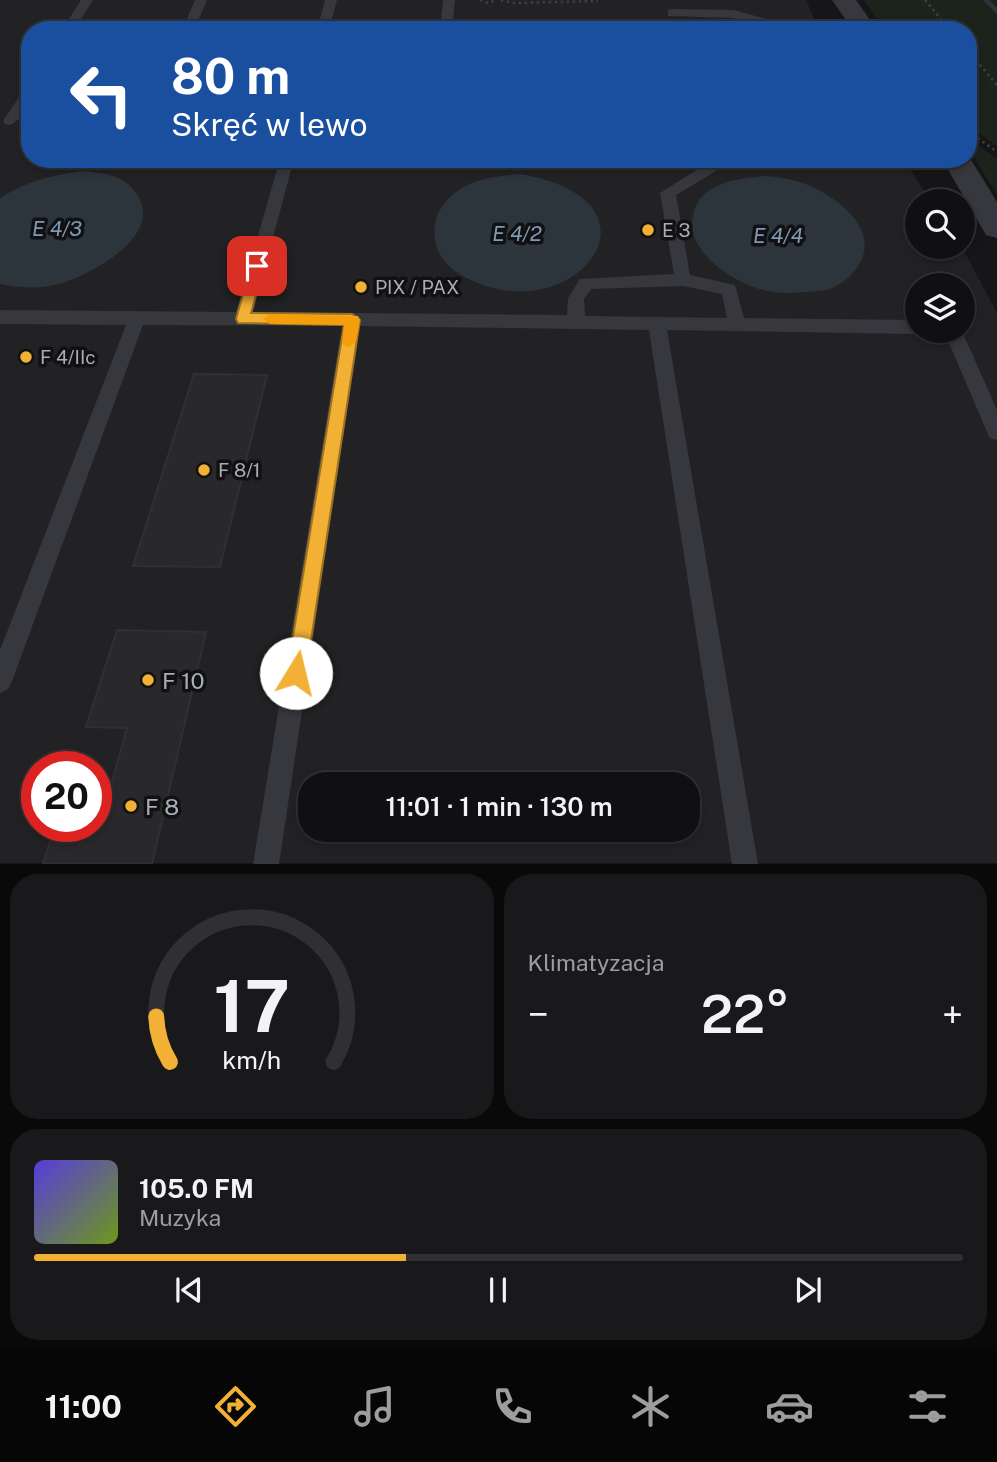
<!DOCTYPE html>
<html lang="pl">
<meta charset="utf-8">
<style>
:root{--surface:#101012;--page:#19191b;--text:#f1f3f6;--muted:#9c9d9f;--line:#303032;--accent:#f2b134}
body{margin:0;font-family:"Public Sans",sans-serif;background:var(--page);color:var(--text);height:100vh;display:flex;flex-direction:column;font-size:26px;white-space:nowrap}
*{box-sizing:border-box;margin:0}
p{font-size:23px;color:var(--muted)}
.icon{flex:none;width:38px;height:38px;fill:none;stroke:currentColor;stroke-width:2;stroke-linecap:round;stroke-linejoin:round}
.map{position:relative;height:864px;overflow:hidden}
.details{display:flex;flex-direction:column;gap:10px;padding:10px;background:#09090a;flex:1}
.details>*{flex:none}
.guide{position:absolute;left:21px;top:21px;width:956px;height:147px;border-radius:28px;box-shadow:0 4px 10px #0003,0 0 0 2px var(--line);background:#1a4fa0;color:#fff;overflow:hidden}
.tools{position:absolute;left:905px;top:189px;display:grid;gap:14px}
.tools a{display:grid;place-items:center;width:70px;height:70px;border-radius:50%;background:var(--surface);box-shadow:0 4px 10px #0003,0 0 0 2px var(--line);font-size:35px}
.speed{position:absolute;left:21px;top:751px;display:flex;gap:14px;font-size:35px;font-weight:700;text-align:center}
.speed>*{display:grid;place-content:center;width:91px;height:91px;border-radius:50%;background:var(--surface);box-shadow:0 4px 10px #0003,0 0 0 2px var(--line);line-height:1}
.speed .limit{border:10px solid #d22;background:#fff;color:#111}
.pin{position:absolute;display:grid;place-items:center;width:60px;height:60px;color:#fff;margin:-30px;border-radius:14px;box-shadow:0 4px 10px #0006}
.me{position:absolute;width:77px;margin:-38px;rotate:9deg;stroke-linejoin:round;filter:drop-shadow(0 0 5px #0008)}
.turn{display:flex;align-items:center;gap:24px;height:147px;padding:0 35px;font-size:32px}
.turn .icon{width:91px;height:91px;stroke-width:2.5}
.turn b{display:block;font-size:49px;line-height:60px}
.big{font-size:52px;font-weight:600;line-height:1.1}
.details .widget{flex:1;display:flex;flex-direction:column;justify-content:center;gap:10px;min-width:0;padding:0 24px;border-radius:28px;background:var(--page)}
.details .dial{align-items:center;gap:0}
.dial svg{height:182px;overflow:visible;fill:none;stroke:var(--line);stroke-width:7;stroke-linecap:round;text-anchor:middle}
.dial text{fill:var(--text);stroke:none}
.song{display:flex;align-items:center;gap:21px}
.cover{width:84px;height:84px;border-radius:10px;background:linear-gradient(135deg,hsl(250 70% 55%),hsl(80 70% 35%))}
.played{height:7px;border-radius:4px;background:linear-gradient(90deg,var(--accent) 40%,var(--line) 40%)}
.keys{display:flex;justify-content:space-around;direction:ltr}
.heat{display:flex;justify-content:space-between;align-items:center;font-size:38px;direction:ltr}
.details .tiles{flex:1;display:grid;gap:10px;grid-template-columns:1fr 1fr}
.widget:last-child{grid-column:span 2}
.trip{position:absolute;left:298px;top:772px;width:402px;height:70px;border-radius:28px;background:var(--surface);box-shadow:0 4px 10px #0003,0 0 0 2px var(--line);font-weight:600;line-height:70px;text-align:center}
.tab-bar{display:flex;height:112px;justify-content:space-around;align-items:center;background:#060607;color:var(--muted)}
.tab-bar .icon{width:49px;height:49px}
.tab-bar .active{color:var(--accent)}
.tab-bar b{font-size:32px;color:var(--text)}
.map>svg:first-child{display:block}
.built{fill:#222225;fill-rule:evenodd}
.green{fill:#1c231d}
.water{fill:#2c353c}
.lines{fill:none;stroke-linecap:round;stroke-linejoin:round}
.stream{fill:#2c353c;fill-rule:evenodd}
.building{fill:#29292c;stroke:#303034;stroke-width:2}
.path{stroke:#3d3f44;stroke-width:2.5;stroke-dasharray:2.5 3.5;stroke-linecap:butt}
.service{fill:#37383d;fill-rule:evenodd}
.minor{fill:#37383d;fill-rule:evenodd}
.route{fill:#f2b134;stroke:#9d7322;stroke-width:2}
.slow{fill:#f59e0b}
.poi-dot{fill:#f2b134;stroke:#111113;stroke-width:2.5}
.labels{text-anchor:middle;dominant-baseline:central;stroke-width:7;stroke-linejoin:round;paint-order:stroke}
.poi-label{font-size:19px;fill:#a8adb8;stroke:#111113;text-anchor:start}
.water-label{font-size:21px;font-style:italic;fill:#7f9bb3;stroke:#111113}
.near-poi-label{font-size:23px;fill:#a8adb8;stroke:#111113;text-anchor:start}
</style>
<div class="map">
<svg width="997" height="864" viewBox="0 0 997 864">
<rect width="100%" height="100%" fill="#161618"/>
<path class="built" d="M0,0h806l13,30h-789v129h873l28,42h-14v46h45l35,66v550h-997zM917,285h45v46h-45zM37,766h59v60h-59zM310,784h378v46h-378z"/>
<path class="green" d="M864,0h133v146l-29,-21v-95h-83z
M968,138l29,21v35l-29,-46z"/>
<path class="water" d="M87,171c8,2 18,2 26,5 13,4 22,13 27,24 19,39 -52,76 -81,84 -19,5 -40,4 -59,0v-86c28,-17 54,-24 87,-27z
M520,174c160,27 51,164 -59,101 -37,-21 -35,-68 3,-88 18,-10 37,-11 56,-13z
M764,176c11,1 22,2 32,5 33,9 88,46 62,85 -8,13 -23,24 -39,25 -21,2 -43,4 -63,-3 -25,-9 -60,-31 -64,-60 -1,-4 1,-11 2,-16 1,-9 11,-20 19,-24 17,-9 33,-10 51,-12z"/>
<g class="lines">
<path class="stream" d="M983,0h6l8,8v6z"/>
</g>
<path class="building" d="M194,374l73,1 -47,192 -87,-1z
M117,630l89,2 -54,232h-109l12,-38h41v-42l15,1 16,-57 -41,-1z"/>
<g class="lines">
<path class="path" d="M480,0l8,3 9,-3
M501,0l13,3 84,-2
M925,0l25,30
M968,51l29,34
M968,131l29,21"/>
<path class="service" d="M81,0h12l-19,30h-12z
M195,0h12l-13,30h-12z
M325,0h12l-8,30h-12z
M443,0h12l-3,30h-12z
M672,9l62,1 32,9h94l6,4 -6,4h-95l-32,-9 -65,-2v-6z
M30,87c0,15 -6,32 -20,38l-5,-1 -2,-3 22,-33z
M280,159h14l-41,153 314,3 1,-17 12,-19 94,-5 -14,-81 43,-27 -1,-7h14l2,9 -2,3 -40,24 14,80 45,10 9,33 173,2v11h7l-7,3 -250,-4 91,534h-26l-83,-534 -289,-4 -81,538h-26l89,-538 -199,-1 -131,356 -4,8 -8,4v-43l126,-325 -126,-1v-14l236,2zM683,286l39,8 5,24 -142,-2 -1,-17 7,-10z
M944,331h18l35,79v30l-7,-2 -3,-6z"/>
<path class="minor" d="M832,0h24l21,30h-24z
M968,155l29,47v36l-11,-3 -44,-76h26z"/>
</g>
<path class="route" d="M257,261l7,5 -13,47 101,1 8,6 -54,353 -3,7 -7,3 -7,-3 -2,-7 57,-348 -106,-2 -2,-4 15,-53z"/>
<path class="slow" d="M270,314l88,2 2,4 -4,22 -7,5 -5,-1 -2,-4 2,-17 -74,-1 -7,-5z"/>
<g class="poi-dot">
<circle cx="648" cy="230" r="7"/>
<circle cx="361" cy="287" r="7"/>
<circle cx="26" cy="357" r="7"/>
<circle cx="204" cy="470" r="7"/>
<circle cx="148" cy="680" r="7"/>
<circle cx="131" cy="806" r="7"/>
</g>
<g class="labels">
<g class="poi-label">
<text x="662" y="230">E 3</text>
<text x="375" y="287">PIX / PAX</text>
<text x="40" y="357">F 4/IIc</text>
<text x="218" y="470">F 8/1</text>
</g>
<g class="water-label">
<text x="57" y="228">E 4/3</text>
<text x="517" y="233">E 4/2</text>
<text x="778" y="235">E 4/4</text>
</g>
<g class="near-poi-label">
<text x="162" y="680">F 10</text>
<text x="145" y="806">F 8</text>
</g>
</g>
</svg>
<div class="tools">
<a><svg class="icon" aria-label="search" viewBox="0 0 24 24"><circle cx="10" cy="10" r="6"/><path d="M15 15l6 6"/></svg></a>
<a><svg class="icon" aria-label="layers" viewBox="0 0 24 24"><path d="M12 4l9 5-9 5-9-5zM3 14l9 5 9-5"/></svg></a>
</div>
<div class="speed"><div class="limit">20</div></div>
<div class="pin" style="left:257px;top:266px;background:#d93025"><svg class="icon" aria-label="arrive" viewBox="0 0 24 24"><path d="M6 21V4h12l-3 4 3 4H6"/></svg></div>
<svg class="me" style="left:296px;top:673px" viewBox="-20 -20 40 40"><circle r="19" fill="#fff"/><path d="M0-13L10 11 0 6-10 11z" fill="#f2b134"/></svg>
<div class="trip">11:01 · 1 min · 130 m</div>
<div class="guide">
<div class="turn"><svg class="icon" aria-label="left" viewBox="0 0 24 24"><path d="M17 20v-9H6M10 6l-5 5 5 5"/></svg><div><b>80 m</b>Skręć w lewo</div></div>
</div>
</div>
<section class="details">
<div class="tiles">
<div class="widget dial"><svg viewBox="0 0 100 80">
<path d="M14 69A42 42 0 1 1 86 69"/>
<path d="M14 69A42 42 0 0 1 8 49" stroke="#f2b134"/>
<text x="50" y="56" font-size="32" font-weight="700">17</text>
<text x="50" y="72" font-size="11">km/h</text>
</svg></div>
<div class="widget"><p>Klimatyzacja</p>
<div class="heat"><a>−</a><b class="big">22°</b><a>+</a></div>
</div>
<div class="widget">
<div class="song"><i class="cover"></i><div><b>105.0 FM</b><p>Muzyka</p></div></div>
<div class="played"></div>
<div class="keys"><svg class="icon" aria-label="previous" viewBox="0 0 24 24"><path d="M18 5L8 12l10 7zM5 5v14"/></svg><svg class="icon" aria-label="pause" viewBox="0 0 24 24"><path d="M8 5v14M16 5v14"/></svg><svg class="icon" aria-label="next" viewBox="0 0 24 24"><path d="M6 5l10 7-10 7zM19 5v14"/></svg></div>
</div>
</div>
</section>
<nav class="tab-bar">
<b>11:00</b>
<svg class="icon active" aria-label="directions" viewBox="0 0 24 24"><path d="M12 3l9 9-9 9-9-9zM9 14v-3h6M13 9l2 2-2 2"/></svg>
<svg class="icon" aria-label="music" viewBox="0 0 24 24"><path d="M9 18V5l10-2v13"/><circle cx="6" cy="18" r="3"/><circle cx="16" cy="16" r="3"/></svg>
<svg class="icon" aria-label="phone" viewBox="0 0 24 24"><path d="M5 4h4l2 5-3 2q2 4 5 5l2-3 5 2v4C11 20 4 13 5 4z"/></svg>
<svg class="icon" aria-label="climate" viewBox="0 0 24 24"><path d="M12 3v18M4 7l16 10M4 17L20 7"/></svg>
<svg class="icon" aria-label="car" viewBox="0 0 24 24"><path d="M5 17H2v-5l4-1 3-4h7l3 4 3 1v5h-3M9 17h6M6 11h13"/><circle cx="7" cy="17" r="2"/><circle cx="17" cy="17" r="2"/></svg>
<svg class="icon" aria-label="filters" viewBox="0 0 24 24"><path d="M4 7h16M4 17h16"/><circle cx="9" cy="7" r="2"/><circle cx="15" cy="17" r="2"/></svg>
</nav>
